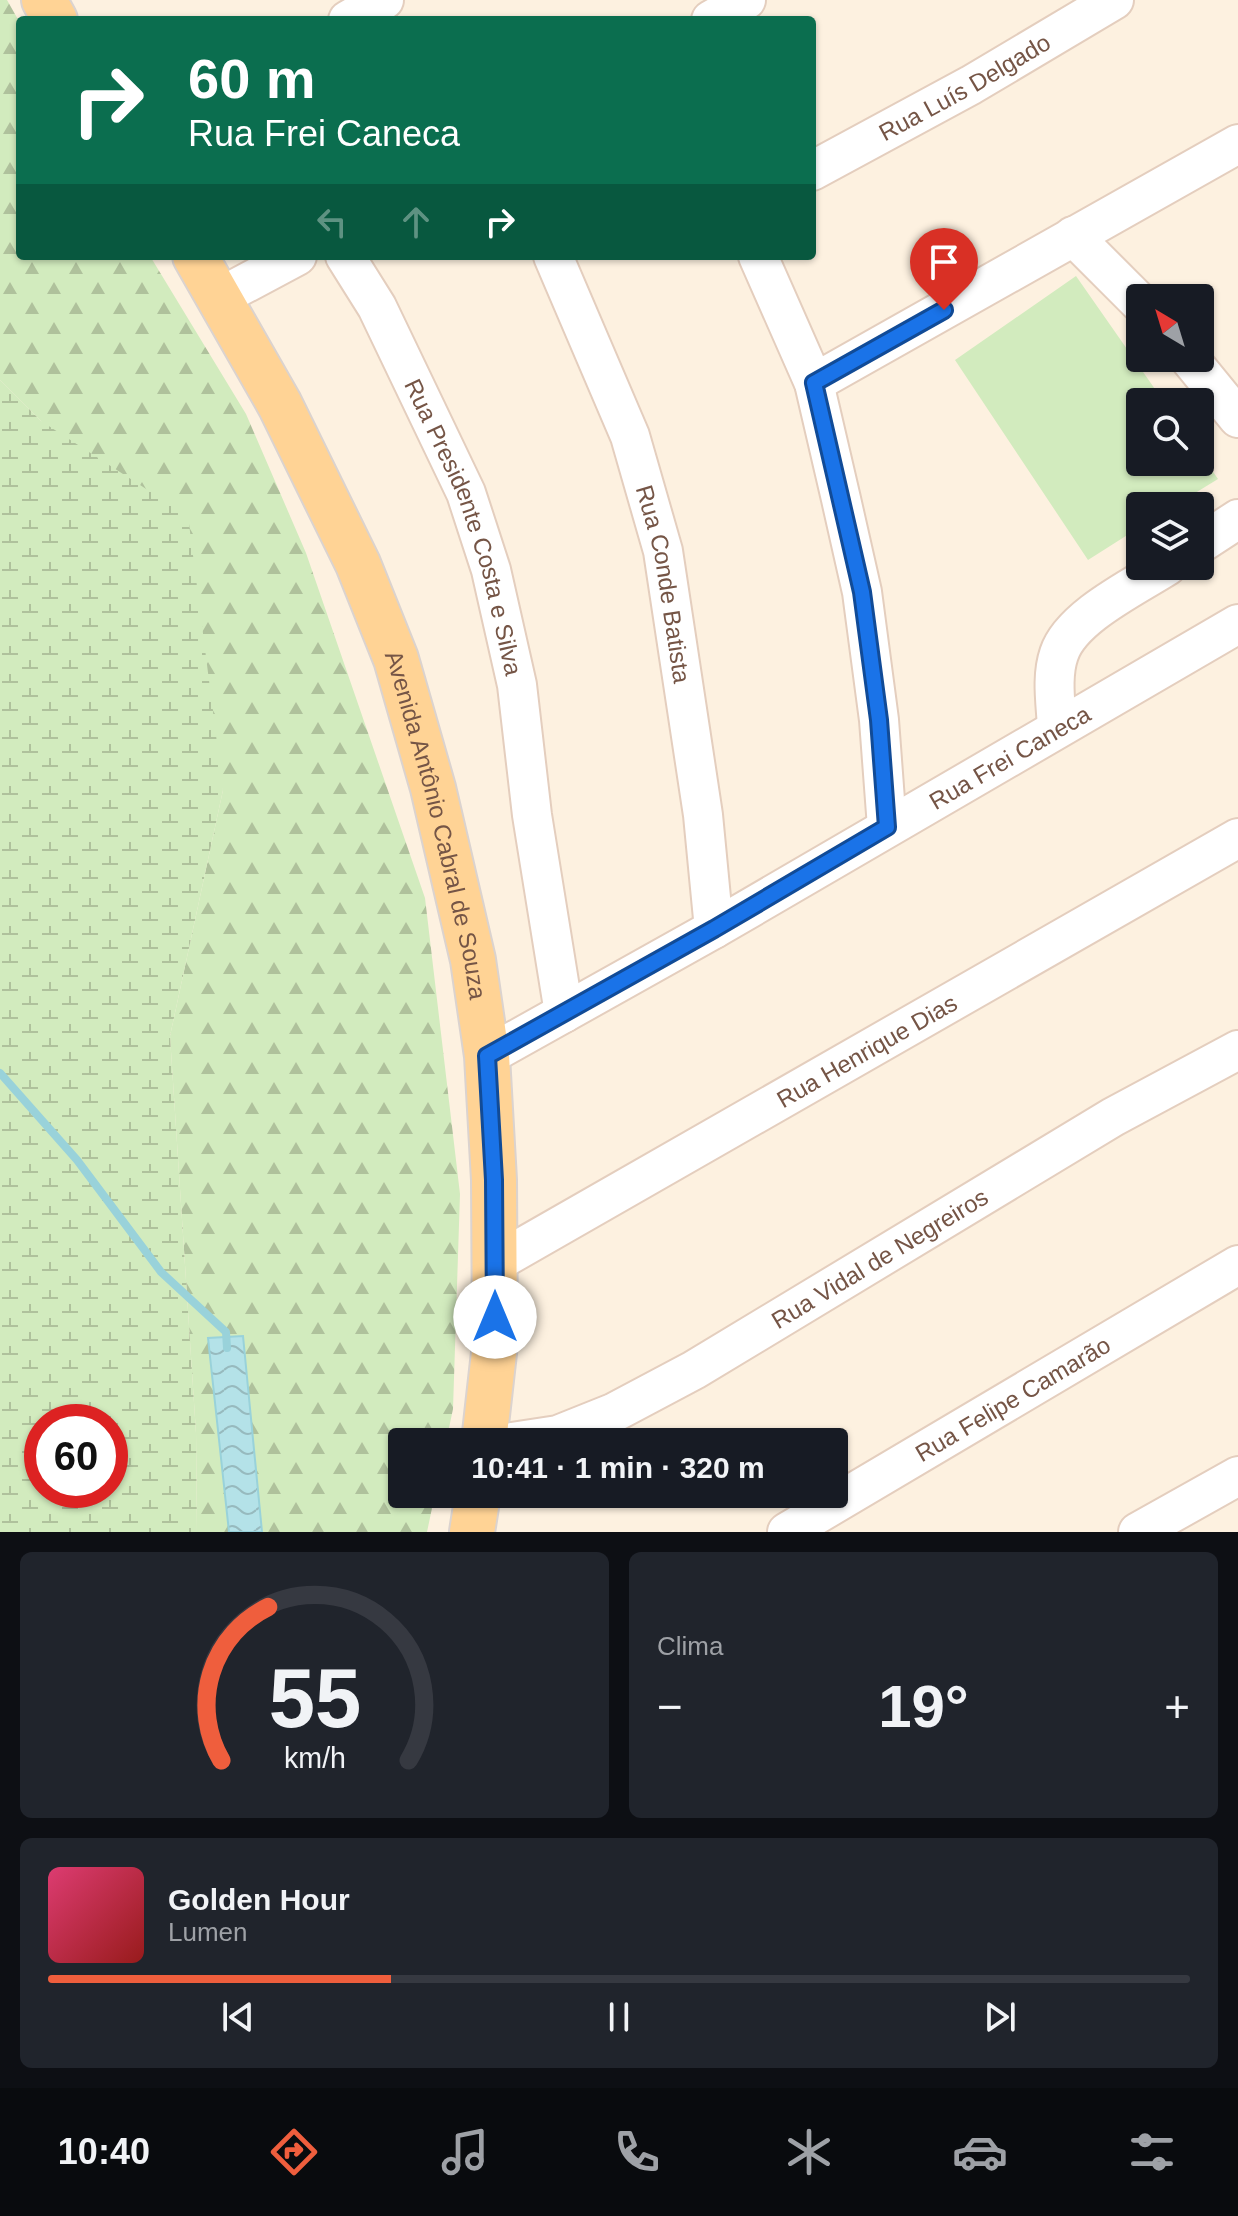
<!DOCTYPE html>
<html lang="pt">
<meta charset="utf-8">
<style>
:root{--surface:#171b24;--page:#20242c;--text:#f1f3f6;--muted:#9ea1a6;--line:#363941;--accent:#ef5e3d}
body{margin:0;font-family:Helvetica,sans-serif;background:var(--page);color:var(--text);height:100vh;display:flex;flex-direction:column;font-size:30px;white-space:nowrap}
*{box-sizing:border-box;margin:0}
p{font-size:26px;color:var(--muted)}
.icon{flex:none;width:44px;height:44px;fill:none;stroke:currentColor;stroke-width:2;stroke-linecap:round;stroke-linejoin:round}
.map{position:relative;height:1532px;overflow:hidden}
.drawer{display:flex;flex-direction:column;gap:20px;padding:20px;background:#0d0f14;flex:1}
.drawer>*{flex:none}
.banner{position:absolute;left:16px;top:16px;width:800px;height:244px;border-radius:8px;box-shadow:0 2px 6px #0004;background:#0b6e4f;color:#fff;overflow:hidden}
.needle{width:52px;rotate:322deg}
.buttons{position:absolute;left:1126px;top:284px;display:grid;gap:16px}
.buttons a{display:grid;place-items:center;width:88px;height:88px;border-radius:8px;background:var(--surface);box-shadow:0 2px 6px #0004;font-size:40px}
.speed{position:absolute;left:24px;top:1404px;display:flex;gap:16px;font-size:40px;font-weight:700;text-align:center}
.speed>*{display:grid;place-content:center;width:104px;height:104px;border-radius:50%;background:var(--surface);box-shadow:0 2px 6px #0004;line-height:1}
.speed .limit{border:12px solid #d22;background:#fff;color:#111}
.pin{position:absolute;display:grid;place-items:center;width:68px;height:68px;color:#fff;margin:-82px -34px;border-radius:50% 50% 50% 0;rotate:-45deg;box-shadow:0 0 8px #0007}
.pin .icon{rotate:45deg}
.me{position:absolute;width:88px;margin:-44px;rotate:0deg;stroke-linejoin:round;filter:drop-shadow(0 0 6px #0008)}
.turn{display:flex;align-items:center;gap:28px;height:168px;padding:0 40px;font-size:36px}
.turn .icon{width:104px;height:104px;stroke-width:2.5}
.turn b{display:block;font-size:56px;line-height:68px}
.lanes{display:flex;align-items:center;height:76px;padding:0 40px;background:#0003;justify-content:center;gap:40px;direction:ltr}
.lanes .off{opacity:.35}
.big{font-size:60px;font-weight:700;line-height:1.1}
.drawer .card{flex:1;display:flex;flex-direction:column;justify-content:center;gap:12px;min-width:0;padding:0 28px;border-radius:12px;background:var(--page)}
.drawer .dial{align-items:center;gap:0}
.dial svg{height:208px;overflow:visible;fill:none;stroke:var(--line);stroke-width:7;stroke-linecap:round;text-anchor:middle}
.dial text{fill:var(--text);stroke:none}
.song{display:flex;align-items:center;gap:24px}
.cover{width:96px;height:96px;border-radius:12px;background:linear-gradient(135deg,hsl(340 70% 55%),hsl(0 70% 35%))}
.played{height:8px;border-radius:4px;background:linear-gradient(90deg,var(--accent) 30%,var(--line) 30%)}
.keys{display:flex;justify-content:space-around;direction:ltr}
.heat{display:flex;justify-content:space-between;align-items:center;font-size:44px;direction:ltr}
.drawer .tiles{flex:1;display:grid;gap:20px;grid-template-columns:1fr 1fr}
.card:last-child{grid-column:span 2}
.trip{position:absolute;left:388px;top:1428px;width:460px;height:80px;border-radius:8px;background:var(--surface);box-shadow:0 2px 6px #0004;font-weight:700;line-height:80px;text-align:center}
.tab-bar{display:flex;height:128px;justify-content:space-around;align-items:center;background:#090b0e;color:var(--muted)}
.tab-bar .icon{width:56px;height:56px}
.tab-bar .active{color:var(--accent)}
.tab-bar b{font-size:36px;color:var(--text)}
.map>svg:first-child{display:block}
.green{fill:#d2ebbe}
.forest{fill:url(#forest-firs)}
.wetland{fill:url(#wetland-marsh);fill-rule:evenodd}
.water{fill:url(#water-waves);stroke:#99d2da;stroke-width:2}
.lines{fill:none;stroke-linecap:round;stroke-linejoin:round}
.stream{stroke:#99d2da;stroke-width:8}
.minor-casing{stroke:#e4cebe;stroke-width:42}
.major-casing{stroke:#dbd3cf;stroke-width:48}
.minor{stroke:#fff;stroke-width:38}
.major{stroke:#ffd395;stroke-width:44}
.route-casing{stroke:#114b97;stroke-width:20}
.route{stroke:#1a73e8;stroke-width:14}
.labels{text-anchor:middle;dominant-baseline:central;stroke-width:8;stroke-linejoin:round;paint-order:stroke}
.street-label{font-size:24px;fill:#755546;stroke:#fff5e7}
</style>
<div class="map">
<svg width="1238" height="1532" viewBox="0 0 1238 1532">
<defs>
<pattern id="forest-firs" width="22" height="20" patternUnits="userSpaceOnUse" patternTransform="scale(2)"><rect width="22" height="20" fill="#d2ebbe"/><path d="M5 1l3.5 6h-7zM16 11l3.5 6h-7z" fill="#afc19c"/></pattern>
<pattern id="wetland-marsh" width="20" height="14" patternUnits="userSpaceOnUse" patternTransform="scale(2)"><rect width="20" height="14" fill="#d2ebbe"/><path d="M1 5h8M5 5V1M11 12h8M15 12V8" fill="none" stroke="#afc19c"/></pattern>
<pattern id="water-waves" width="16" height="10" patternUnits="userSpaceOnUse" patternTransform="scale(2)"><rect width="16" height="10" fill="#b4e2e8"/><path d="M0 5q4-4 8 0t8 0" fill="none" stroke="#97babe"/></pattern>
</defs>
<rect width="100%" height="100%" fill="#fdf1e0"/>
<path class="green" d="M1076,276l88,126h-24v60h60v-9l18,26 -44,27h-34v21l-52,33 -133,-200z"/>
<path class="forest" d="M0,0h7l13,23v233h130l96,158 60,139 119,345 35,296 -7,215 -7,33h-44v52h33l-8,38h-230l-1,-99 -26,-397 53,-246 -182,-369 -41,-41z"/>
<path class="wetland" d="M0,380l41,41 147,95 35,274 -53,246 26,397 1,99h-197zM42,1422h68v68h-68z"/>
<path class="water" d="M243,1336l19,196h-33l-21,-194z"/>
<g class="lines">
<path class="stream" d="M0,1073l77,87 84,112 65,60 1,16"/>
<defs>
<g id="minor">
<path d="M348,20l36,-20"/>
<path d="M711,20l35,-20"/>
<path id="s1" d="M812,171l159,-86 143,-85"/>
<path d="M1073,236l67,67"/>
<path id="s2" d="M345,256l32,51 89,186 25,77 26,115 15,130 32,198"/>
<path id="s3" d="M553,256l77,180 33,115 40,264 11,114"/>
<path d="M758,256l56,127 27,116 21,93 17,128 8,107"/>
<path d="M220,297l77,-41"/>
<path d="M1189,358l49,60"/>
<path d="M814,383l424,-239"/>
<path d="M1200,544l38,-25"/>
<path d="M1057,728c-1,-23 -6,-51 2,-74 12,-37 75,-67 108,-88"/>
<path id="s4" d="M487,1056l227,-127 524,-305"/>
<path id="s5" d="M495,1263l743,-425"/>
<path id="s6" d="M512,1442l46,-7 55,-22 81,-43 419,-253 125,-67"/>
<path id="s7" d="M787,1532l451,-267"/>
<path d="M1138,1532l100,-56"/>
</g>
<g id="major">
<path d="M44,0l11,20"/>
<path id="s8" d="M195,256l85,149 78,159 38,95 37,129 40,172 14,96 7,124 1,164 -11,98"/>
<path d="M472,1532l6,-38"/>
</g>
</defs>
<use href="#minor" class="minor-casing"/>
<use href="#major" class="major-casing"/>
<use href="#minor" class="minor"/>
<use href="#major" class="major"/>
</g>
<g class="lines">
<defs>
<path id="route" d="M495,1317l-1,-137 -7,-124 227,-127 173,-102 -8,-107 -17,-128 -48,-209 130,-73"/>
</defs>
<use href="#route" class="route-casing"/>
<use href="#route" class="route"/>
</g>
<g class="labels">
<g class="street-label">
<text stroke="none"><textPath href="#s1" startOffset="174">Rua Luís Delgado</textPath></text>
<text stroke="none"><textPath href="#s2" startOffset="298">Rua Presidente Costa e Silva</textPath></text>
<text stroke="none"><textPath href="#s3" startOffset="348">Rua Conde Batista</textPath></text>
<text stroke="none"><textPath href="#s4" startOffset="602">Rua Frei Caneca</textPath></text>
<text stroke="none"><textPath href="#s8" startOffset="622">Avenida Antônio Cabral de Souza</textPath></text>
<text stroke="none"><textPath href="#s5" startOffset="428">Rua Henrique Dias</textPath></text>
<text stroke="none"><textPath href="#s6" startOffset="414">Rua Vidal de Negreiros</textPath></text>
<text stroke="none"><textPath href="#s7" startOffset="262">Rua Felipe Camarão</textPath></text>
</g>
</g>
</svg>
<div class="buttons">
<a><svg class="needle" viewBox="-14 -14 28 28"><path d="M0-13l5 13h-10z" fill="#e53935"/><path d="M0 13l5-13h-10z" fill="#9ea1a6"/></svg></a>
<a><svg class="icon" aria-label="search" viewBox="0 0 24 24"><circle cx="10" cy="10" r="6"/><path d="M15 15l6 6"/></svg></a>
<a><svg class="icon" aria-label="layers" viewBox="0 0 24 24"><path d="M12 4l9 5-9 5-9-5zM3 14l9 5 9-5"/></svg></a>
</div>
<div class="speed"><div class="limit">60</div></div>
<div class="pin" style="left:944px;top:310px;background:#d93025"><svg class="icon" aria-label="arrive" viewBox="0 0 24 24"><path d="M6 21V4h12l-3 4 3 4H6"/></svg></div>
<svg class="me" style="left:495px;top:1317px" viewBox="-20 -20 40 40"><circle r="19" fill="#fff"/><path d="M0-13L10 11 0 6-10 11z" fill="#1a73e8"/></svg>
<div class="trip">10:41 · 1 min · 320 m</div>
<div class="banner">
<div class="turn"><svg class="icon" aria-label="right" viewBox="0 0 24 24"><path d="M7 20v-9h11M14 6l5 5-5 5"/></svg><div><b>60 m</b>Rua Frei Caneca</div></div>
<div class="lanes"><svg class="icon off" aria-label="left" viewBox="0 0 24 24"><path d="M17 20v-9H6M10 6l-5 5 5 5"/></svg><svg class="icon off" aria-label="ahead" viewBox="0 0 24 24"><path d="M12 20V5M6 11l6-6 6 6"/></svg><svg class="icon" aria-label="right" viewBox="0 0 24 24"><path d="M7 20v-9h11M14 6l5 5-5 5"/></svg></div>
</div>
</div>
<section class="drawer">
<div class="tiles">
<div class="card dial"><svg viewBox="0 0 100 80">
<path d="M14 69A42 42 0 1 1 86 69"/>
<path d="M14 69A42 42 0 0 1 32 10" stroke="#ef5e3d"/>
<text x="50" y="56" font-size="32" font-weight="700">55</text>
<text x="50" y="72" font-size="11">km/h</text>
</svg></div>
<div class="card"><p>Clima</p>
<div class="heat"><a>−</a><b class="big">19°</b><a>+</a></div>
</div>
<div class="card">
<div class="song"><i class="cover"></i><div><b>Golden Hour</b><p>Lumen</p></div></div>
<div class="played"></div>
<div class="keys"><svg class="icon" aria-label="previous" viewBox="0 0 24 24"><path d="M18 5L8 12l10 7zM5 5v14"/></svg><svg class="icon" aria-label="pause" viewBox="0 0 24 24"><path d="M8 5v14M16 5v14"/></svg><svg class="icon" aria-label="next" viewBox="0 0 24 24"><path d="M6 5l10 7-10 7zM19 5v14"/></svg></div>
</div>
</div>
</section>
<nav class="tab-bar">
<b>10:40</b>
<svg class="icon active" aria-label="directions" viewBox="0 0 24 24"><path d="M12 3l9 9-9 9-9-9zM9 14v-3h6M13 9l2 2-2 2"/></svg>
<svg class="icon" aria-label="music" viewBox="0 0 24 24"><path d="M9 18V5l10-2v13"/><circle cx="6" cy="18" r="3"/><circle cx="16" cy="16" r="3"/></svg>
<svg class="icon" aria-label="phone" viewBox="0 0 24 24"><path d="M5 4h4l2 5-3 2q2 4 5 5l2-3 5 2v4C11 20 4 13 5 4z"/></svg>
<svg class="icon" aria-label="climate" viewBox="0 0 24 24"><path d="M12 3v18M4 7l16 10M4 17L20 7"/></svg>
<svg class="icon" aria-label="car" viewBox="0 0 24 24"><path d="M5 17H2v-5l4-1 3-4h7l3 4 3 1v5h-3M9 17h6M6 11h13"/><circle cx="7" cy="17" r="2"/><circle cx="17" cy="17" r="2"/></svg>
<svg class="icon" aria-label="filters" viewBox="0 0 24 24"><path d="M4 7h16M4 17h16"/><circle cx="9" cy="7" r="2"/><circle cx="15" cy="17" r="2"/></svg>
</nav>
